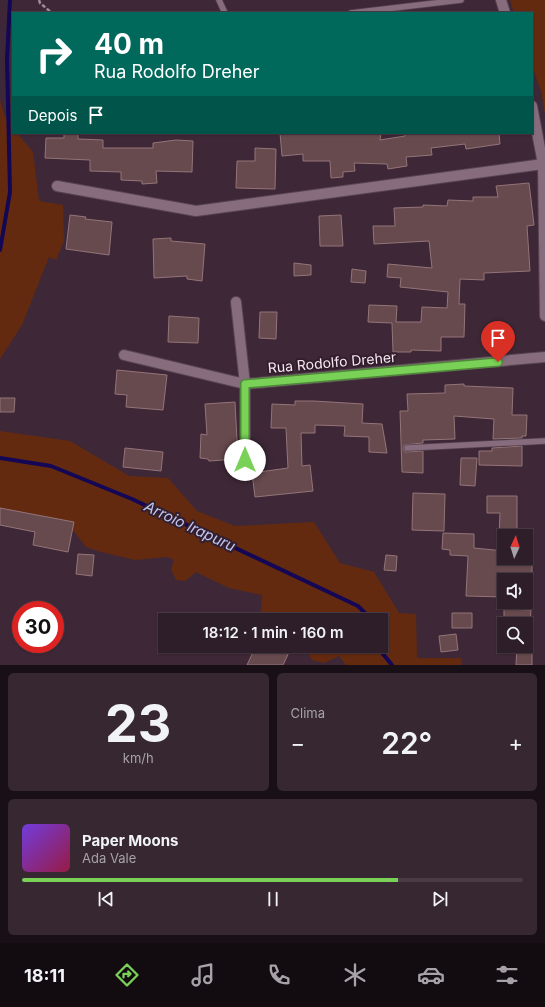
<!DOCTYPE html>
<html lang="pt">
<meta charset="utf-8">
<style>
:root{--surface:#2e1e29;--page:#362731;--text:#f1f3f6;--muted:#a7a2a8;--line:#493c46;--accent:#7ad157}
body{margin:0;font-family:Inter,sans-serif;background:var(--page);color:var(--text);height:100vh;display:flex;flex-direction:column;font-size:15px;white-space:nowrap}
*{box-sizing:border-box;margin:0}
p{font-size:13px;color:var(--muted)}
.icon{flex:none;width:22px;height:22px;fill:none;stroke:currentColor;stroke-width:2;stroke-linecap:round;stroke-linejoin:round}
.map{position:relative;height:665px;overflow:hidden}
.sheet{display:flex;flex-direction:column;gap:8px;padding:8px;background:#191017;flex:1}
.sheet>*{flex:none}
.top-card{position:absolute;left:12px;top:12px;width:521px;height:122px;border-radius:0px;box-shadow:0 1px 3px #0004,0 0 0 1px var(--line);background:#00695c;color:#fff;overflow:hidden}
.needle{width:26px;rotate:4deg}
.fabs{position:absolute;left:497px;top:529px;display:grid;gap:8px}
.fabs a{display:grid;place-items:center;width:36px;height:36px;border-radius:0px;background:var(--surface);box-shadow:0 1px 3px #0004,0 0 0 1px var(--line);font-size:20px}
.speed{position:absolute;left:12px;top:601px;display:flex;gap:8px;font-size:20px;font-weight:700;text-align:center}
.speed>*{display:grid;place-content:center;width:52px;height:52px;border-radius:50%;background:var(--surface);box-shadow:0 1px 3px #0004,0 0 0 1px var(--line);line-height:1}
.speed .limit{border:6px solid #d22;background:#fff;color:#111}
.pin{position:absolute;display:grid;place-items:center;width:34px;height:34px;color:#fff;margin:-41px -17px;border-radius:50% 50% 50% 0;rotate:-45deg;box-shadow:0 0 4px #0007}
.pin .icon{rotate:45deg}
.me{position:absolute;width:44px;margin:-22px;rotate:0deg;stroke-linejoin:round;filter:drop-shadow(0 0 3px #0008)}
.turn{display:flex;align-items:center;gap:14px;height:84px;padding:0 16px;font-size:18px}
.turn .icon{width:52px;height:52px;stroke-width:2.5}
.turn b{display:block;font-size:28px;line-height:34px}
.then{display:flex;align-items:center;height:38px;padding:0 16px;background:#0003;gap:8px;font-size:15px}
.big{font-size:30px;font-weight:600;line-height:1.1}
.sheet .tile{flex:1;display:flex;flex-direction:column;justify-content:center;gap:6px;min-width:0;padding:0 14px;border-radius:6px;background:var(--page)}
.sheet .dial{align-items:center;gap:0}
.dial b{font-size:52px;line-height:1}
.song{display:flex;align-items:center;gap:12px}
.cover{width:48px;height:48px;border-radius:6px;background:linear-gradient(135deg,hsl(260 70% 55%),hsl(340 70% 35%))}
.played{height:4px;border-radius:2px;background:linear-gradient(90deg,var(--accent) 75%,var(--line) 75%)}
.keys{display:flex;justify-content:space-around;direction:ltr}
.heat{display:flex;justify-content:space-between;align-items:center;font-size:22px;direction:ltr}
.sheet .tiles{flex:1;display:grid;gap:8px;grid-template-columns:1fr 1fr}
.tile:last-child{grid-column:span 2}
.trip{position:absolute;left:158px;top:613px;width:230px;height:40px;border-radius:0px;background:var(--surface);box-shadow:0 1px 3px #0004,0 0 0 1px var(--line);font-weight:600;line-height:40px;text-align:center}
.dock{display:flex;height:64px;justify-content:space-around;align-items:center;background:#120c10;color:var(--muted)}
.dock .icon{width:28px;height:28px}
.dock .selected{color:var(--accent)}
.dock b{font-size:18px;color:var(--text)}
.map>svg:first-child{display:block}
.green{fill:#642a0f}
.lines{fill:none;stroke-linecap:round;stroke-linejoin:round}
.stream{stroke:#130756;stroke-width:4}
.building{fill:#674a4e;stroke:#947478}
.lane-casing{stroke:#574451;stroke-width:7}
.street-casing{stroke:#574451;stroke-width:12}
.secondary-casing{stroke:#574451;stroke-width:12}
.path{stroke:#9e8c98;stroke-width:2.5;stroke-dasharray:4 2;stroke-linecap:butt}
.lane{stroke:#866c7d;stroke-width:5.5}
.street{stroke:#866c7d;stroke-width:10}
.secondary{stroke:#866c7d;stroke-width:10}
.route-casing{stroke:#4f8839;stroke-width:10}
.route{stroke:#7ad157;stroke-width:7}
.labels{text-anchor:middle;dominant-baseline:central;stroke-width:4;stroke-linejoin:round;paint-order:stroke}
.street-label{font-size:14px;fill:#f8e9f2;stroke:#331e2d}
.water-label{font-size:15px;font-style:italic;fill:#bec7f3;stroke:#331e2d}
</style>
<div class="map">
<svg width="545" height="665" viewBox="0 0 545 665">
<rect width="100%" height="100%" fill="#3e2837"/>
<path class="green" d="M510,0h35v114l-4,-23 -9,-25v-53h-18z
M0,100l5,17 8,11v5h4l16,19 6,49 24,4 1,36 -8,19 -7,-3 -27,68 -22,34z
M0,431l70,10 59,35 39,2 29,33 38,15 79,-4 26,41 34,9 25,41 17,1 1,44h44l1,7h-116l-7,-9 -15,7 -12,-3 -6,-10 -13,-1 -6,-3h94v-26h-121l2,-25 -33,-7 -33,-16 -11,9 -9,-1 -5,-11 3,-9 -7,-3 -32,3 -34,-8 -15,-5 -17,-22 -69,-14z"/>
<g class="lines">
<path class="stream" d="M0,250l10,-58 -3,-133 3,-59
M0,458l51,8 81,33 226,107 7,7 3,7
M379,646l4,8 9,11"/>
</g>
<path class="building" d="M64,133h14v6l25,1v8h50v-5l23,-3 17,1 -1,31 -36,-1 1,12 -15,1v-3l-21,-1v-8l-31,-1v-11l-45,-2 1,-20h18z
M280,133h101l-1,7 25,-4v-3h94l1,11 -34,5 -1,-5 -34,4 1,7 -26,2 1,9 -19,3 -1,-5 -33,-1 1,8 -12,1v5l-12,1 -1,-17h-27v-7l-21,2z
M255,148l21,1 -1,40 -39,-1 1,-27h18z
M529,183l5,42 -7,1 3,45 -46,2v7l-24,-1 -1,25h6l-1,33h-23v14l-30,-1v2h-18l-1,-29 -24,-1 1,-17 28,1 -1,16h25l1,-15 25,1 1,-16 -48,-5 1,-9 -14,-1 1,-13 44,4 -3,-27 -55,3 -1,-18h22l-1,-18 29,-1v-2l24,1 1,-6 25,1v-4h25l-2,-11z
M70,215l16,2 -1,2 27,3 -3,33 -43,-6z
M341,215l2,31h-23l-1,-30z
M171,238v3l34,3 -3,37 -15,-2v-3l-33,2 -1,-39z
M294,263l17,2v10l-17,1z
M352,269l14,2 -1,12 -14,-1z
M260,312h17l-1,27 -17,-1z
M169,316l30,2 -1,25 -30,-1z
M117,370l50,5 -4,35 -37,-3 1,-12 -12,-1z
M464,384v2l49,2 -1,27h15l-1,21h-4v2l-29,1 1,-20 -40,-3 1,23 -32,1v3l-19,2 -1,4 2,3 18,-1v22l-21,-1 -2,-61h8l-1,-17 38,-1v-8z
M0,398h15l-1,14h-14z
M295,401h19l49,3 -1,19 20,1 5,29 -18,-1v-15l-25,-1 1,-10 -30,-1v8h-14l1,33 8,-1 3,26 -58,6 -3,-24 36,-5 -2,-40h-15l1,-24 23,1z
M235,402l3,57 -29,2 -1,-2 -8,-1 1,-24 6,1 -2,-31z
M522,446v20l-43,-1v-14h13v-3z
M125,448l38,4 -2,19 -38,-4z
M461,458h16l-2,28 -15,-1z
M413,493l32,1 -1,37 -32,-1z
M487,496h30v40h-18l1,-23h-13z
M0,508l74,14 -6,30 -35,-7 2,-13 -35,-7z
M443,533l31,1v14l30,3v7h28v22h-28v17l-38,-1 2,-40 -18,-1v-5l-8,-1z
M78,554l16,1 -2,21 -16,-2z
M386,555l11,1 -1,15 -12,-1z
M504,609l27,1 -1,14 -26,-1z
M452,613h20v15h-20z
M456,634l2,16 -17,2 -2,-16z
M256,646h36l-9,19h-36z
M517,646h15v19h-16z"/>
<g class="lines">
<defs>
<path id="lane" d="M219,0l6,13
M351,13l110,-13
M407,448l138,-7"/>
<path id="street" d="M57,186l139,25 347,-47
M236,302l9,82v76
M124,355l121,29 300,-27"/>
<path id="secondary" d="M501,0l4,13
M532,106l11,58 2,152"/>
</defs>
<use href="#lane" class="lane-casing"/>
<use href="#street" class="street-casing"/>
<use href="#secondary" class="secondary-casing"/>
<path class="path" d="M39,0l1,3 12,10"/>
<use href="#lane" class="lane"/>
<use href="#street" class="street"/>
<use href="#secondary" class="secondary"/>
</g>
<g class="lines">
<defs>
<path id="route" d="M245,460v-76l253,-22"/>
</defs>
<use href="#route" class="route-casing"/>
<use href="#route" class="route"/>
</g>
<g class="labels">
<g class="street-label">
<text transform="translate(332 362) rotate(-5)">Rua Rodolfo Dreher</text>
</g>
<g class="water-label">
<text transform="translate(190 526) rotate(25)">Arroio Irapuru</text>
</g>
</g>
</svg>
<div class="fabs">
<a><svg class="needle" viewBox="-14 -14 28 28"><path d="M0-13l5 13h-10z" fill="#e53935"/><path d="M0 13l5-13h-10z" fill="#a7a2a8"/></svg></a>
<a><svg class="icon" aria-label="sound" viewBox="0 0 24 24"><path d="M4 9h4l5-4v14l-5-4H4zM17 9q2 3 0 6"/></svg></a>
<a><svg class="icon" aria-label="search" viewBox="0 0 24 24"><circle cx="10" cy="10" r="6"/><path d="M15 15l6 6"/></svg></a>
</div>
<div class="speed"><div class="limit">30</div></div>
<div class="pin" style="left:498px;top:362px;background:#d93025"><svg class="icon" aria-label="arrive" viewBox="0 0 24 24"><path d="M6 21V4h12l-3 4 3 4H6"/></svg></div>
<svg class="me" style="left:245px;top:460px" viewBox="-20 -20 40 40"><circle r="19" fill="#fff"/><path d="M0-13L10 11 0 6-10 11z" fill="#7ad157"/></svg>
<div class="trip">18:12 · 1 min · 160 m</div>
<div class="top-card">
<div class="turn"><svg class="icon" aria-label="right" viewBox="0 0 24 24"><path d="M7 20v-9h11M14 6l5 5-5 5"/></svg><div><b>40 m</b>Rua Rodolfo Dreher</div></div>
<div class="then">Depois<svg class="icon" aria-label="arrive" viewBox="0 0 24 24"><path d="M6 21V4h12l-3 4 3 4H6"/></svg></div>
</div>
</div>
<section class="sheet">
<div class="tiles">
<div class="tile dial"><b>23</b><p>km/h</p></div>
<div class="tile"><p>Clima</p>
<div class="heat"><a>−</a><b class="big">22°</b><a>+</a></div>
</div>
<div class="tile">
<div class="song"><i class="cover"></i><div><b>Paper Moons</b><p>Ada Vale</p></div></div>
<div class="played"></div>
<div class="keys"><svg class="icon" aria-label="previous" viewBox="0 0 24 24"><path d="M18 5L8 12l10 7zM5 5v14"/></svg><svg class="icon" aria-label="pause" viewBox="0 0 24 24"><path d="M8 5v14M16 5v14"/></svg><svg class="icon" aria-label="next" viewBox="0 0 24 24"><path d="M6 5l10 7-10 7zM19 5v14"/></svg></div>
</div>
</div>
</section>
<nav class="dock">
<b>18:11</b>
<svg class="icon selected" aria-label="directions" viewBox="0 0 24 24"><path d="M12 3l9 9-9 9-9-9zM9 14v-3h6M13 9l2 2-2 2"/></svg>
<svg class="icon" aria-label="music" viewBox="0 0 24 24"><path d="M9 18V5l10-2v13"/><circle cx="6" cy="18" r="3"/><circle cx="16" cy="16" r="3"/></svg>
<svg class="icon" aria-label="phone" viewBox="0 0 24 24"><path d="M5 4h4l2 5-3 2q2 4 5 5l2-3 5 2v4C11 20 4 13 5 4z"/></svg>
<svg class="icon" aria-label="climate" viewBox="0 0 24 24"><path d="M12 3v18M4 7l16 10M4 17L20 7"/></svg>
<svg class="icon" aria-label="car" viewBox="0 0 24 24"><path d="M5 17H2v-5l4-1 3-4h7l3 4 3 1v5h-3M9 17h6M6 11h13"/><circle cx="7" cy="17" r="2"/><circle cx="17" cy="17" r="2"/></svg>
<svg class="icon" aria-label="filters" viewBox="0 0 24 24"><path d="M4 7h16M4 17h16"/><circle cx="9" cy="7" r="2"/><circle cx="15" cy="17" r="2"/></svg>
</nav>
